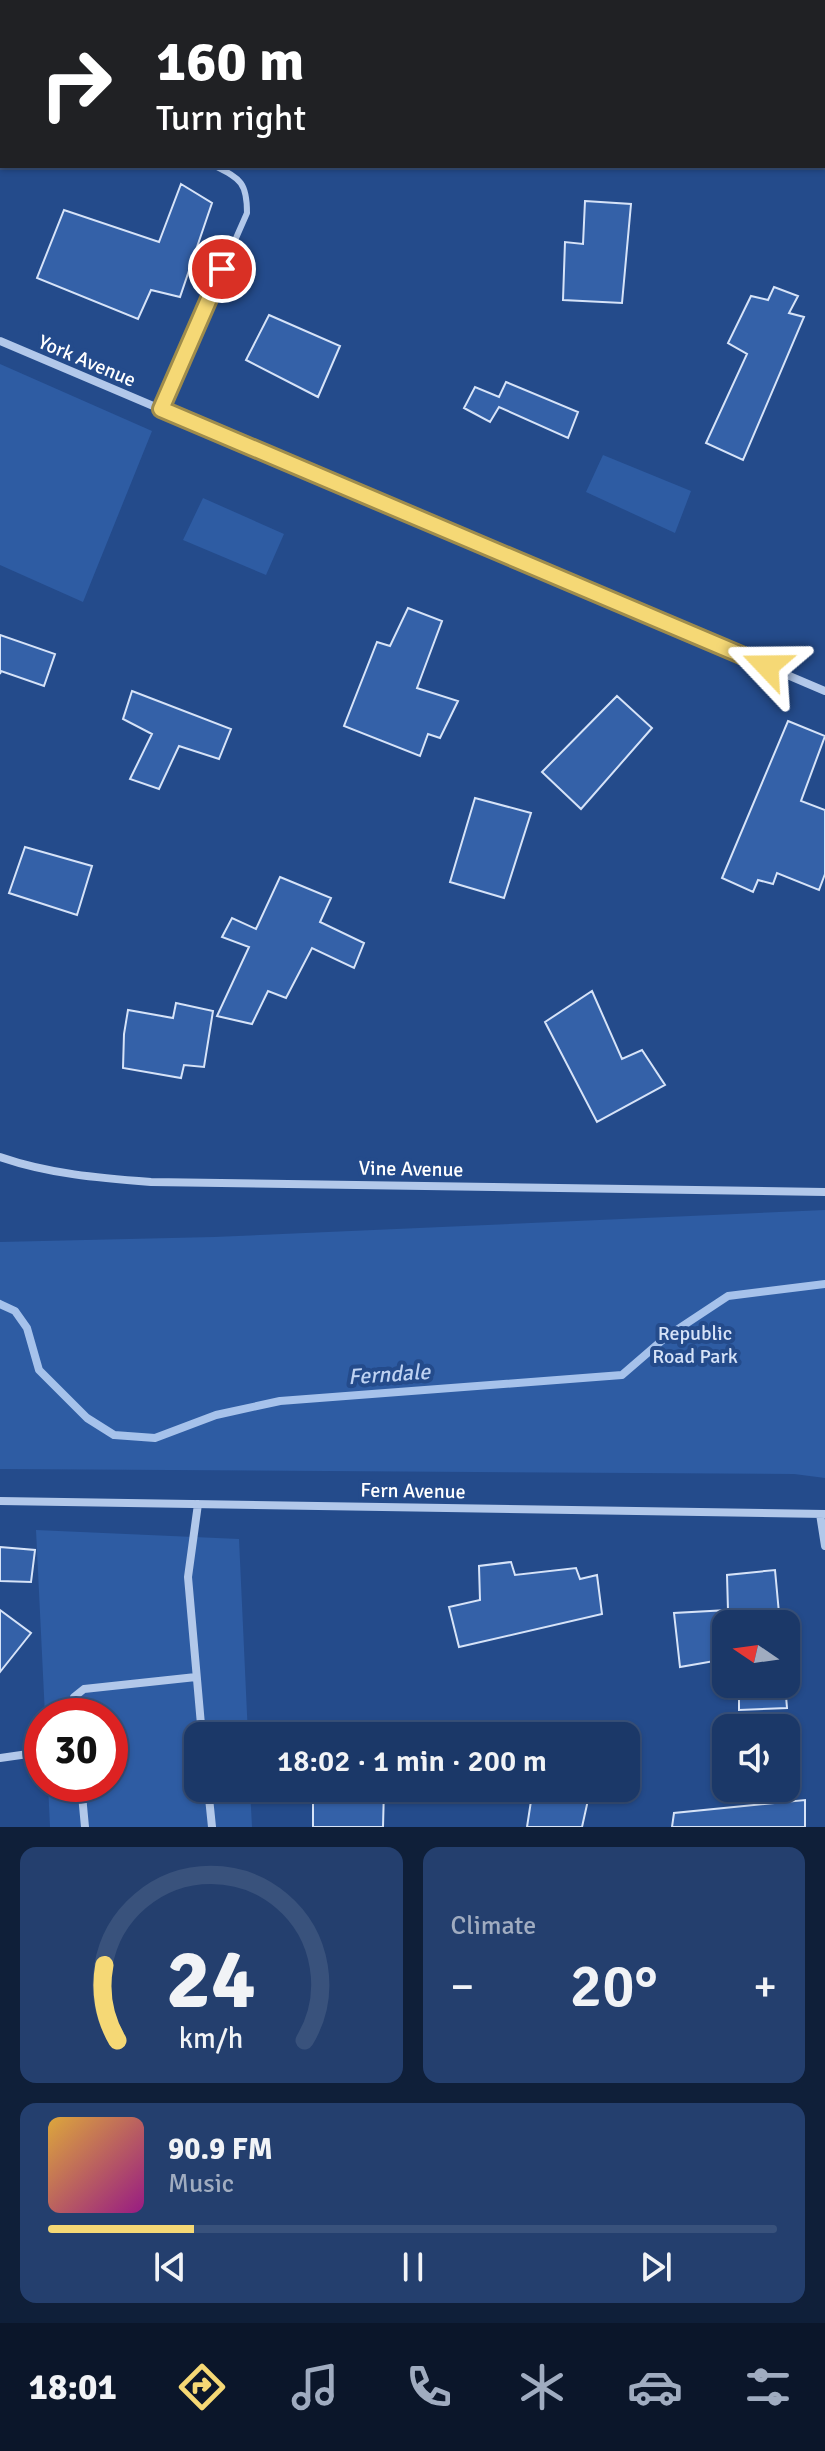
<!DOCTYPE html>
<meta charset="utf-8">
<style>
:root{--surface:#1b3868;--page:#243f6e;--text:#f1f3f6;--muted:#a0acc0;--line:#39527c;--accent:#f5d875}
body{margin:0;font-family:Signika,sans-serif;background:var(--page);color:var(--text);height:100vh;display:flex;flex-direction:column;font-size:30px;white-space:nowrap}
*{box-sizing:border-box;margin:0}
p{font-size:26px;color:var(--muted)}
.icon{flex:none;width:44px;height:44px;fill:none;stroke:currentColor;stroke-width:2;stroke-linecap:round;stroke-linejoin:round}
.map{position:relative;height:1827px;overflow:hidden}
.sheet{display:flex;flex-direction:column;gap:20px;padding:20px;background:#0f1f39;flex:1}
.sheet>*{flex:none}
.banner{position:absolute;left:0px;top:0px;width:826px;height:168px;box-shadow:0 2px 6px #0004,0 0 0 2px var(--line);background:#202124;color:#fff;overflow:hidden}
.needle{width:52px;rotate:283deg}
.tools{position:absolute;left:712px;top:1610px;display:grid;gap:16px}
.tools a{display:grid;place-items:center;width:88px;height:88px;border-radius:16px;background:var(--surface);box-shadow:0 2px 6px #0004,0 0 0 2px var(--line);font-size:40px}
.speed{position:absolute;left:24px;top:1698px;display:flex;gap:16px;font-size:40px;font-weight:700;text-align:center}
.speed>*{display:grid;place-content:center;width:104px;height:104px;border-radius:50%;background:var(--surface);box-shadow:0 2px 6px #0004,0 0 0 2px var(--line);line-height:1}
.speed .limit{border:12px solid #d22;background:#fff;color:#111}
.pin{position:absolute;display:grid;place-items:center;width:68px;height:68px;color:#fff;margin:-34px;border:4px solid #fff;border-radius:50%;box-shadow:0 2px 8px #0007}
.me{position:absolute;width:88px;margin:-44px;rotate:293deg;stroke-linejoin:round;filter:drop-shadow(0 0 6px #0008)}
.turn{display:flex;align-items:center;gap:28px;height:168px;padding:0 24px;font-size:36px}
.turn .icon{width:104px;height:104px;stroke-width:2.5}
.turn b{display:block;font-size:56px;line-height:68px}
.big{font-size:60px;font-weight:600;line-height:1.1}
.sheet .card{flex:1;display:flex;flex-direction:column;justify-content:center;gap:12px;min-width:0;padding:0 28px;border-radius:16px;background:var(--page)}
.sheet .dial{align-items:center;gap:0}
.dial svg{height:208px;overflow:visible;fill:none;stroke:var(--line);stroke-width:7;stroke-linecap:round;text-anchor:middle}
.dial text{fill:var(--text);stroke:none}
.song{display:flex;align-items:center;gap:24px}
.cover{width:96px;height:96px;border-radius:12px;background:linear-gradient(135deg,hsl(40 70% 55%),hsl(310 70% 35%))}
.played{height:8px;border-radius:4px;background:linear-gradient(90deg,var(--accent) 20%,var(--line) 20%)}
.keys{display:flex;justify-content:space-around;direction:ltr}
.heat{display:flex;justify-content:space-between;align-items:center;font-size:44px;direction:ltr}
.sheet .tiles{flex:1;display:grid;gap:20px;grid-template-columns:1fr 1fr}
.card:last-child{grid-column:span 2}
.trip{position:absolute;left:184px;top:1722px;width:456px;height:80px;border-radius:16px;background:var(--surface);box-shadow:0 2px 6px #0004,0 0 0 2px var(--line);font-weight:600;line-height:80px;text-align:center}
.dock{display:flex;height:128px;justify-content:space-around;align-items:center;background:#0b162a;color:var(--muted)}
.dock .icon{width:56px;height:56px}
.dock .selected{color:var(--accent)}
.dock b{font-size:36px;color:var(--text)}
.map>svg:first-child{display:block}
.green{fill:#2e5ca3}
.lines{fill:none;stroke-linecap:round;stroke-linejoin:round}
.stream{stroke:#a6c2eb;stroke-width:8}
.building{fill:#3461a8;stroke:#d6e3f8;stroke-width:2}
.service{stroke:#b2c8ea;stroke-width:6}
.minor{stroke:#b2c8ea;stroke-width:8}
.route-casing{stroke:#9f8c4c;stroke-width:20}
.route{stroke:#f5d875;stroke-width:14}
.labels{text-anchor:middle;dominant-baseline:central;stroke-width:8;stroke-linejoin:round;paint-order:stroke}
.street-label{font-size:20px;fill:#fff;stroke:#244b8b}
.park-label{font-size:20px;fill:#d6e3f8;stroke:#244b8b}
.water-label{font-size:22px;font-style:italic;fill:#bed2f2;stroke:#244b8b}
</style>
<div class="map">
<svg width="825" height="1827" viewBox="0 0 825 1827">
<rect width="100%" height="100%" fill="#244b8b"/>
<path class="green" d="M0,364l152,67 -69,171 -83,-37z
M603,455l88,36 -16,42 -89,-41z
M203,498l81,36 -18,41 -83,-35z
M825,1210v268l-31,-4 -794,-5v-227l214,-5z
M36,1530l203,9 9,197h-50v52h52l2,39h-202l-2,-43h62v-68h-65z"/>
<g class="lines">
<path class="stream" d="M0,1304l15,7 12,17 12,42 48,48 27,17 41,3 61,-23 64,-14 342,-26 44,-38 62,-41 97,-12"/>
</g>
<path class="building" d="M683,0h82l-83,2z
M181,184l31,19 -32,94 -29,-7 -13,29 -101,-41 27,-68 95,32z
M585,201l46,3 -9,99 -59,-3 2,-58 18,2z
M774,287l24,9 -9,17 15,4 -61,143 -37,-17 41,-89 -19,-11 23,-47 17,4z
M269,315l71,31 -22,51 -72,-37z
M506,382l72,30 -10,26 -69,-31 -9,15 -26,-14 11,-21 24,10z
M408,608l34,13 -25,67 41,13 -18,37 -12,-4 -8,22 -76,-30 33,-84 13,4z
M0,635l55,19 -11,32 -43,-15 -1,3z
M132,691l99,38 -12,30 -40,-13 -20,43 -29,-10 22,-45 -29,-15z
M617,696l35,32 -71,81 -39,-37z
M788,721l37,15 -24,65 24,9v64l-6,16 -42,-17 -4,11 -15,-4 -5,12 -31,-14z
M475,798l56,15 -27,85 -54,-16z
M25,847l67,19 -15,49 -68,-22z
M280,877l51,21 -11,24 44,21 -10,25 -42,-20 -26,50 -18,-7 -16,33 -35,-8 32,-69 -27,-10 10,-19 24,11z
M592,991l30,68 20,-9 23,35 -68,37 -52,-100z
M176,1003l37,8 -9,56 -20,-2 -3,13 -58,-10 1,-34 4,-24 45,8z
M0,1547l35,3 -4,32 -31,-1z
M511,1562l4,13 61,-7 4,11 17,-4 5,39 -143,33 -10,-40 31,-7 -1,-34z
M775,1570l5,54h-54v35l-46,8 -6,-54 54,-3 -1,-35z
M0,1610l31,23 -31,39z
M739,1684h46l2,24 -48,2z
M313,1788h71l-1,39h-70z
M533,1788l57,3 -8,36h-55z
M805,1800v27h-133l2,-14z"/>
<g class="lines">
<path class="service" d="M161,409l86,-196c0,-30 -6,-34 -32,-47"/>
<path class="minor" d="M0,341l825,350
M0,1157c49,17 99,21 151,25l674,10
M0,1501l825,13
M198,1504l-10,73 14,159
M820,1514l5,32
M76,1716l-2,-19 10,-8 112,-12
M0,1758l42,-6
M81,1784l4,43
M208,1788l4,39"/>
</g>
<g class="lines">
<defs>
<path id="route" d="M222,269l-61,140 606,257"/>
</defs>
<use href="#route" class="route-casing"/>
<use href="#route" class="route"/>
</g>
<g class="labels">
<g class="street-label">
<text transform="translate(87 361) rotate(23)">York Avenue</text>
<text transform="translate(411 1169) rotate(1)">Vine Avenue</text>
<text transform="translate(413 1491) rotate(1)">Fern Avenue</text>
</g>
<g class="park-label">
<text x="695" y="1333">Republic<tspan x="695" dy="23">Road Park</tspan></text>
</g>
<g class="water-label">
<text transform="translate(389 1374) rotate(-4)">Ferndale</text>
</g>
</g>
</svg>
<div class="tools">
<a><svg class="needle" viewBox="-14 -14 28 28"><path d="M0-13l5 13h-10z" fill="#e53935"/><path d="M0 13l5-13h-10z" fill="#a0acc0"/></svg></a>
<a><svg class="icon" aria-label="sound" viewBox="0 0 24 24"><path d="M4 9h4l5-4v14l-5-4H4zM17 9q2 3 0 6"/></svg></a>
</div>
<div class="speed"><div class="limit">30</div></div>
<div class="pin" style="left:222px;top:269px;background:#d93025"><svg class="icon" aria-label="arrive" viewBox="0 0 24 24"><path d="M6 21V4h12l-3 4 3 4H6"/></svg></div>
<svg class="me" style="left:767px;top:666px" viewBox="-20 -20 40 40"><path d="M0-17L14 15 0 8-14 15z" fill="#f5d875" stroke="#fff" stroke-width="4"/></svg>
<div class="trip">18:02 · 1 min · 200 m</div>
<div class="banner">
<div class="turn"><svg class="icon" aria-label="right" viewBox="0 0 24 24"><path d="M7 20v-9h11M14 6l5 5-5 5"/></svg><div><b>160 m</b>Turn right</div></div>
</div>
</div>
<section class="sheet">
<div class="tiles">
<div class="card dial"><svg viewBox="0 0 100 80">
<path d="M14 69A42 42 0 1 1 86 69"/>
<path d="M14 69A42 42 0 0 1 9 40" stroke="#f5d875"/>
<text x="50" y="56" font-size="32" font-weight="700">24</text>
<text x="50" y="72" font-size="11">km/h</text>
</svg></div>
<div class="card"><p>Climate</p>
<div class="heat"><a>−</a><b class="big">20°</b><a>+</a></div>
</div>
<div class="card">
<div class="song"><i class="cover"></i><div><b>90.9 FM</b><p>Music</p></div></div>
<div class="played"></div>
<div class="keys"><svg class="icon" aria-label="previous" viewBox="0 0 24 24"><path d="M18 5L8 12l10 7zM5 5v14"/></svg><svg class="icon" aria-label="pause" viewBox="0 0 24 24"><path d="M8 5v14M16 5v14"/></svg><svg class="icon" aria-label="next" viewBox="0 0 24 24"><path d="M6 5l10 7-10 7zM19 5v14"/></svg></div>
</div>
</div>
</section>
<nav class="dock">
<b>18:01</b>
<svg class="icon selected" aria-label="directions" viewBox="0 0 24 24"><path d="M12 3l9 9-9 9-9-9zM9 14v-3h6M13 9l2 2-2 2"/></svg>
<svg class="icon" aria-label="music" viewBox="0 0 24 24"><path d="M9 18V5l10-2v13"/><circle cx="6" cy="18" r="3"/><circle cx="16" cy="16" r="3"/></svg>
<svg class="icon" aria-label="phone" viewBox="0 0 24 24"><path d="M5 4h4l2 5-3 2q2 4 5 5l2-3 5 2v4C11 20 4 13 5 4z"/></svg>
<svg class="icon" aria-label="climate" viewBox="0 0 24 24"><path d="M12 3v18M4 7l16 10M4 17L20 7"/></svg>
<svg class="icon" aria-label="car" viewBox="0 0 24 24"><path d="M5 17H2v-5l4-1 3-4h7l3 4 3 1v5h-3M9 17h6M6 11h13"/><circle cx="7" cy="17" r="2"/><circle cx="17" cy="17" r="2"/></svg>
<svg class="icon" aria-label="filters" viewBox="0 0 24 24"><path d="M4 7h16M4 17h16"/><circle cx="9" cy="7" r="2"/><circle cx="15" cy="17" r="2"/></svg>
</nav>
